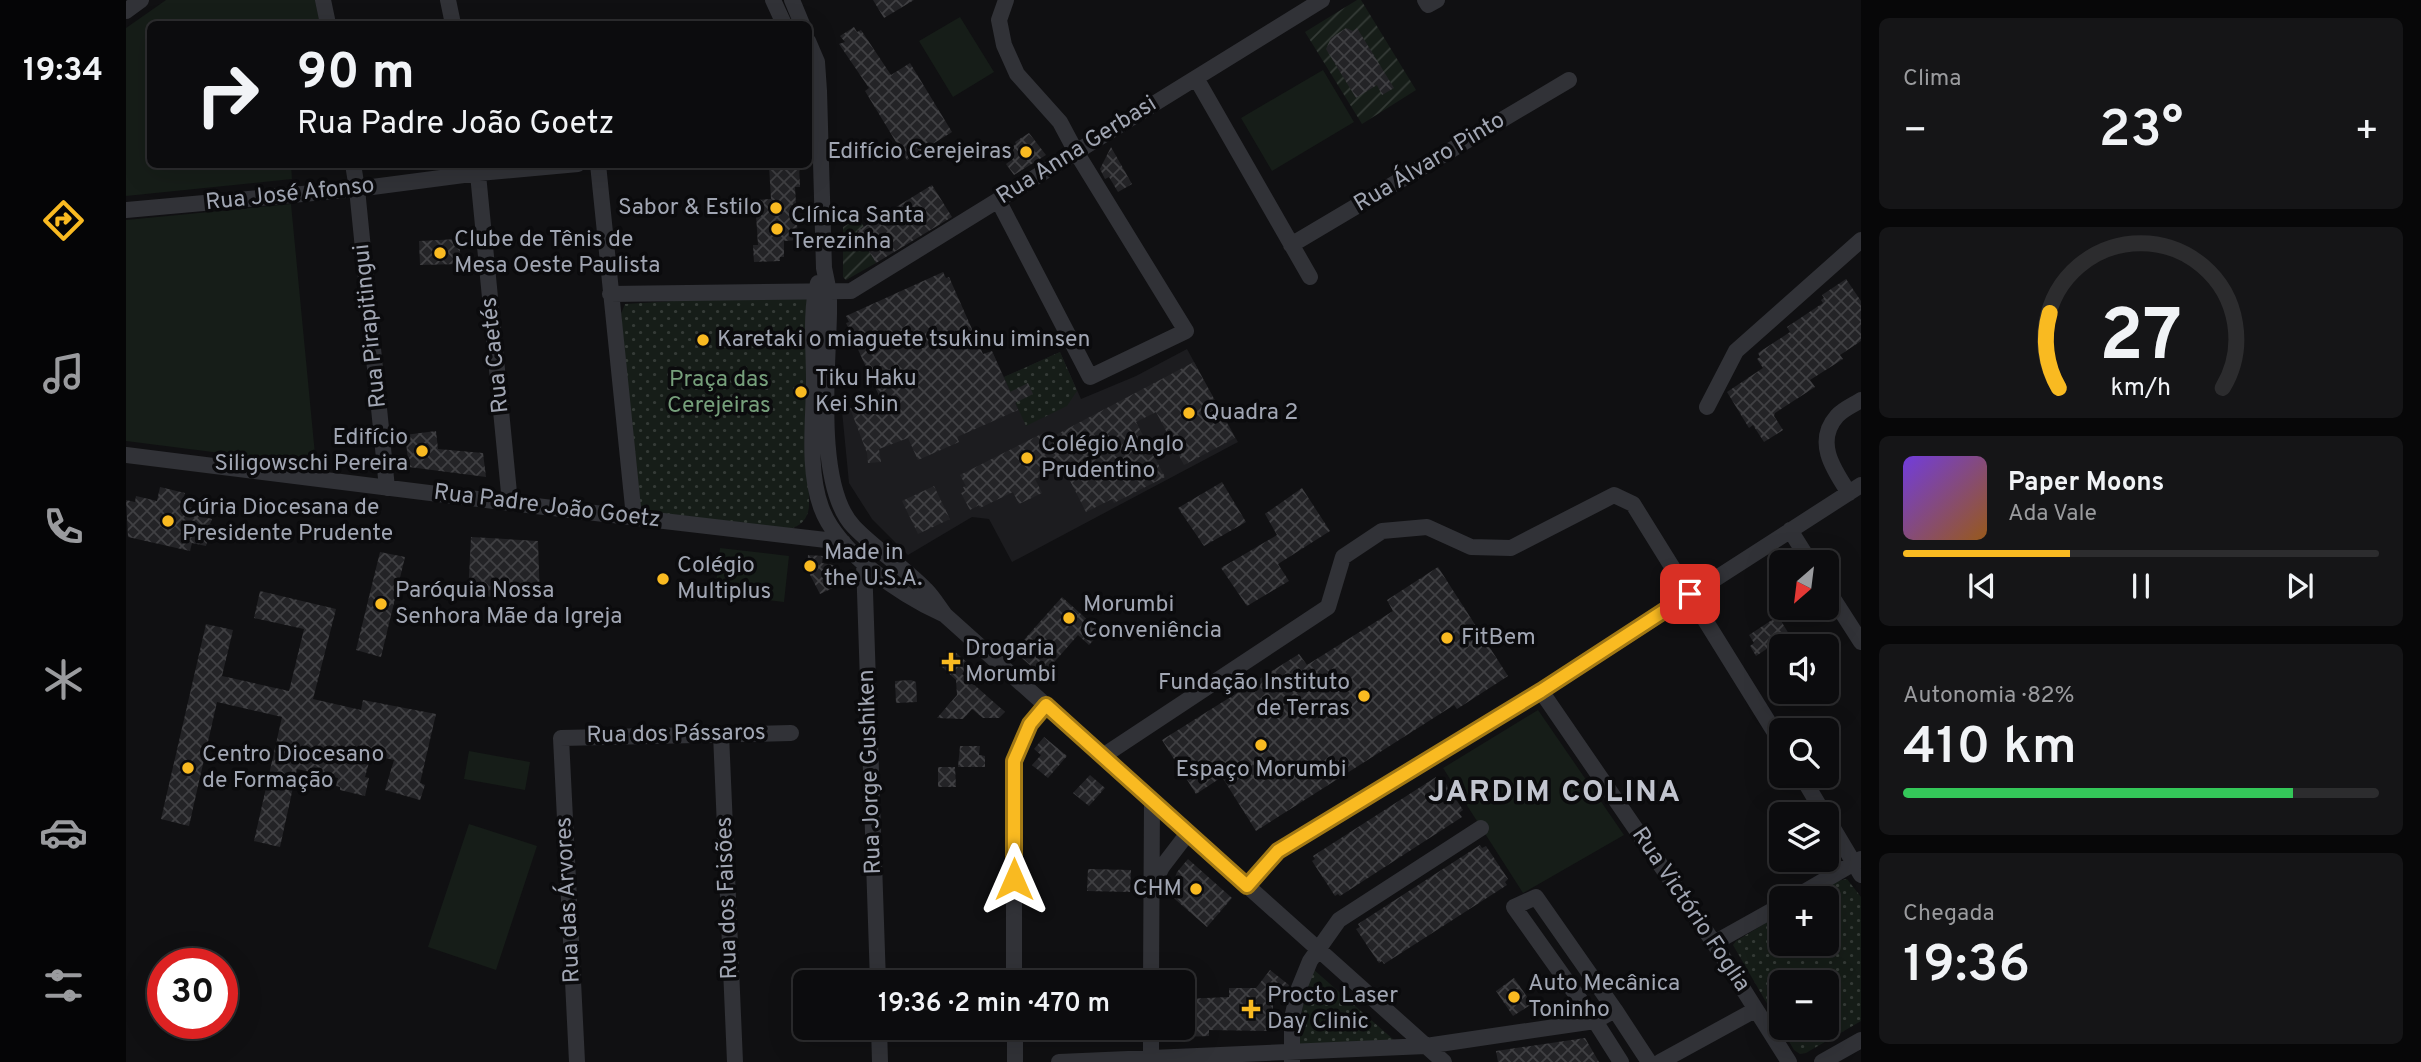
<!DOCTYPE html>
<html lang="pt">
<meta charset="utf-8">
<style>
:root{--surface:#0c0c0e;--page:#151517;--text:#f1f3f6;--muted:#9a9b9e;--line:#2c2c2e;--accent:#f9ba21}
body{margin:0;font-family:Overpass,sans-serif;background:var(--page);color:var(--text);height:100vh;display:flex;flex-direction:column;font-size:26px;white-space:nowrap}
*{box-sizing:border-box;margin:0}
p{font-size:23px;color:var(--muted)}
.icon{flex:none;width:38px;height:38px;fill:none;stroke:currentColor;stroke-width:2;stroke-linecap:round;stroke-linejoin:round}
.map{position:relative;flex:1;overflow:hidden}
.sheet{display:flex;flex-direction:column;gap:18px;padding:18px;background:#070708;width:560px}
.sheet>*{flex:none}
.top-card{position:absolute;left:21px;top:21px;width:665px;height:147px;border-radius:10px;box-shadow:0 7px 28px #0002,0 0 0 2px var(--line);background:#0c0c0e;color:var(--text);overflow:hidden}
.needle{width:46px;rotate:208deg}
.fabs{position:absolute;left:1643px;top:550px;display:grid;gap:14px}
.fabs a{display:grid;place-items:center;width:70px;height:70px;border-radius:10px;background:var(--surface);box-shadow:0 7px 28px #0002,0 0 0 2px var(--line);font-size:35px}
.speed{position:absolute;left:21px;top:948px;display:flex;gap:14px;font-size:35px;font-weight:700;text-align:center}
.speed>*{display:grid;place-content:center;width:91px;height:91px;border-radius:50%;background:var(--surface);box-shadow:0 7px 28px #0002,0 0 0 2px var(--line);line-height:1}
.speed .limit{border:10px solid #d22;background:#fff;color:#111}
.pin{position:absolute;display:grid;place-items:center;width:60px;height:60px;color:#fff;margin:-30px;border-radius:14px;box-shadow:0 4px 10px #0006}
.me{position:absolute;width:77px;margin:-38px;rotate:0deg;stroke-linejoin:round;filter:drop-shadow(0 0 5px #0008)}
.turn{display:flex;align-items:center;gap:24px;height:147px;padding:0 35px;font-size:32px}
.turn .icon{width:91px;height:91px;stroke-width:2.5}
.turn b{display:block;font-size:49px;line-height:60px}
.big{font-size:52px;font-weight:600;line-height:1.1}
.sheet .widget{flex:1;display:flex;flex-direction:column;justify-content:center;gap:10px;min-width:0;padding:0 24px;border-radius:10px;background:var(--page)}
.sheet .dial{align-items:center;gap:0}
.dial svg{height:182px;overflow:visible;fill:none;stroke:var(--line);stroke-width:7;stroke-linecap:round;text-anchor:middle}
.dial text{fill:var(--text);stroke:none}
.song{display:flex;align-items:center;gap:21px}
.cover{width:84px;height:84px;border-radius:10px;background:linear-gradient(135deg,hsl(260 70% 55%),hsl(30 70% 35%))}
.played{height:7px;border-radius:4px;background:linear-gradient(90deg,var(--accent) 35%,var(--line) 35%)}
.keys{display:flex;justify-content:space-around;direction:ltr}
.heat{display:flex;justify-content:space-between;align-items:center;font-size:38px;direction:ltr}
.charge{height:10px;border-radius:5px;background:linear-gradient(90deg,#34c759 82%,var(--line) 0)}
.trip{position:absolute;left:667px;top:970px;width:402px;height:70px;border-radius:10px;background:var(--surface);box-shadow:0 7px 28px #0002,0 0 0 2px var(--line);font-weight:600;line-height:70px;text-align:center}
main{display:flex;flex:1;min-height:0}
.tab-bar{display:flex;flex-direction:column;width:126px;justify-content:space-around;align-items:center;background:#050506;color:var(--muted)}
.tab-bar .icon{width:49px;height:49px}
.tab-bar .current{color:var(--accent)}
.tab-bar b{font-size:32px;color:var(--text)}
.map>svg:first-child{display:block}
.built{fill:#1c1c1f}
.grass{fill:#161d18}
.park{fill:url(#park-dots);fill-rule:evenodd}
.garden{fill:url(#garden-furrows)}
.building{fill:url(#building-cross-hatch)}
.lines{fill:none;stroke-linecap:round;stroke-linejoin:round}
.minor{stroke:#313237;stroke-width:16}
.route-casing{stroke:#a27915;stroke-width:18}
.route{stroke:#f9ba21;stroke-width:12}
.poi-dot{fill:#f9ba21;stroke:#0b0b0d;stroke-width:2.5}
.labels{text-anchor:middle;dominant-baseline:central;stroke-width:7;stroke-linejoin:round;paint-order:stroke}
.street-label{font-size:23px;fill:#a1a6b3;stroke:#0b0b0d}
.poi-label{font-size:23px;fill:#a1a6b3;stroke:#0b0b0d;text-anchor:start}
.park-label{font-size:23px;fill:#769f7b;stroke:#0b0b0d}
.district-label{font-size:30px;font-weight:bold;letter-spacing:2px;fill:#c2c5cf;stroke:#0b0b0d}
</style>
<main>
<nav class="tab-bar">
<b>19:34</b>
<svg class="icon current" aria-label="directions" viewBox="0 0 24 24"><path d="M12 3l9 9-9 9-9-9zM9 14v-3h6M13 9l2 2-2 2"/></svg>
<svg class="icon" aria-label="music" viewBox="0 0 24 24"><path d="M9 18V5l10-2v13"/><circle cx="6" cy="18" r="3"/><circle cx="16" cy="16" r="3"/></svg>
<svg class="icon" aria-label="phone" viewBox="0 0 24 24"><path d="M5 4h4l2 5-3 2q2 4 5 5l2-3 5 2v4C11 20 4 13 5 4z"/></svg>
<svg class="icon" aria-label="climate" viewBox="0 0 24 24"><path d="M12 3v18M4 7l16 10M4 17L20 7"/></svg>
<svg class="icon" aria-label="car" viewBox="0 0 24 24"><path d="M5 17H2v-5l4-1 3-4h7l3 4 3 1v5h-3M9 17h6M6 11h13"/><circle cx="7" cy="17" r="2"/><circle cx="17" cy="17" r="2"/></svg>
<svg class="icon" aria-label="filters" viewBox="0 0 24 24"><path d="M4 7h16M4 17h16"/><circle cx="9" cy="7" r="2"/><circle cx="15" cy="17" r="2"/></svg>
</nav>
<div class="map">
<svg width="1735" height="1062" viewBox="0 0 1735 1062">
<defs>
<pattern id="park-dots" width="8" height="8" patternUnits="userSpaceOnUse" patternTransform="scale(1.75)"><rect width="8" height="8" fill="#161d18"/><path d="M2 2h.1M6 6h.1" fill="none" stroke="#353b37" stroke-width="1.8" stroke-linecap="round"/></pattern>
<pattern id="garden-furrows" width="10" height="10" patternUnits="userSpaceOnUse" patternTransform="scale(1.75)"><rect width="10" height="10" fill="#161d18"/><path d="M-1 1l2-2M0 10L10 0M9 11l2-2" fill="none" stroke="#353b37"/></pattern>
<pattern id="building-cross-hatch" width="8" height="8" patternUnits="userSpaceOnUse" patternTransform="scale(1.75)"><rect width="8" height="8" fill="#232326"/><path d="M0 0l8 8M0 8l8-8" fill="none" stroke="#404043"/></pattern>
</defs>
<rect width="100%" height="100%" fill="#101012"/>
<path class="built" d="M1061,349l51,93 -226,120 -23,-43 -17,-2 -64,38 -36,-36 -23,-36 -7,-72 48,-16 102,-44 12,26 56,-25 21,47 55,-23z"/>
<path class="grass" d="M40,0h149l5,24h-170v140l141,1 1,14 -166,17v-168z
M834,17l34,55 -41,25 -34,-56z
M1197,70l31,52 -82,49 -31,-53z
M165,204l25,261 -190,-24v-221z
M594,548l69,8 -5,46 -69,-9z
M1412,710l86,125 -101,58 -80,-125z
M343,751l61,11 -5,28 -61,-11z
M343,824l68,22 -41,124 -68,-23z"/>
<path class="park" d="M681,293l2,213c-1,13 -8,20 -20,23l-149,-18 -19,-197 4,-10z
M934,352l17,39 -10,15 -41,20 -22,-49z
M1721,879l14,18v124l-55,32 -6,1 -6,-4 -61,-105 3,-4 45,-27 1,29h45v-45h-18l28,-17zM1656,982h45v45h-45z
M1187,969l81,71 -94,6c-1,-28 4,-51 13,-77z"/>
<path class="garden" d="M1231,0h4l55,90 -54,34 -57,-92z
M733,218l5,9 -7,4 19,32 -30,17 -3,-3v-50z"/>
<path class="building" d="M747,0h41l-30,18z
M728,27l3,5 4,-2 30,45 19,-12 42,69 -45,28 -42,-69 4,-3 -30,-44 6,-2 -5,-6z
M1220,28l7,3 4,-3 37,60 -12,7 -5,-10 -21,13 -30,-49 5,-11z
M903,133l17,22 -32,20 -8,-11 4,-3 -4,-5 3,-2 -2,-3 9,-7 -1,-2z
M985,147l21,37 -14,8 -9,-15 -4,2 -5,-10z
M673,164l1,23h-5l3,53 -14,1v16h-4v4l-26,1 -1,-17h5l-3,-45 16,-1 -2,-33z
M806,185l20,32 -76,46 -19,-32z
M333,239l2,25 -41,1 -1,-24z
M817,272l3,6 3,-1 34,77 9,-3 18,41 18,-9 5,11 -18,9 3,7 -61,27 2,5 -41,18 -10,-22 -29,11 2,13 -13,1 -1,-10 -17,-45 30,-10 -34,-75 3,-1 -3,-6z
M1720,279l15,22v40l-21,14 3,4 -33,21 5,7 -40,26 -1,3 9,14 -19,12 -11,-17 -4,3 -22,-36 36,-24 -6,-9 3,-2 -2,-4 32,-21 -3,-5 36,-24 -2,-3 3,-2 -2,-3z
M1068,362l41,76 -51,27 -28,-53 -20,10 29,55 -51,26 -2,-4 -26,13 -24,-47 -27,14 7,14 -23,11 -6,-12 -33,16 -1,-3 -9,5 -9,-17 4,-2 -2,-4 3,-1 -6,-11 85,-43 3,7z
M310,431l2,18 45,4 3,24 -77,-10 -4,-32z
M1096,482l24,40 -42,24 -26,-38z
M808,486l16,33 -32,15 -16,-33z
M34,487l25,6 -3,12 16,4 -1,6 15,4 -2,5 6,2 -4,17 -5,-1 -1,4 -14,-3 -2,8 -62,-14 -2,-37 9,2 1,-6 21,5z
M1176,488l28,43 -52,33 11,17 -42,25 -26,-38 56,-33 -12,-21z
M345,537l67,4 2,59 -72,-5z
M254,552l25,5 -24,100 -25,-7z
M682,555l15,1 -1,7 11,2 2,4 5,2 6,11 -26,12 -13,-25z
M1312,567l70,109 -51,33 -3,-4 -198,126 -34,-54 -26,17 -34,-54 137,-86 8,11 86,-54 -6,-11z
M134,591l76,18 -23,90 48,11 2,-10 73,14 -16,69 5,2 -5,15 -35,-10 9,-30 -23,-5 -6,22 4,1 -4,18 -25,-6v-3l-4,-1 2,-8 -41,-9 -17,78 -26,-6 28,-124 -65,-15 -28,124 -28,-7 45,-195 27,6 -11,46 67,15 15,-62 -50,-11z
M936,597l39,35 -12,13 -11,-10 -36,41 -28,-25z
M1652,616l11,18 -33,22 -6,-10 4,-3 -5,-8z
M828,651l16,14 -8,9 43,38 -6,6h-16l-11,-9 -9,10 -26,-1 20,-23 -1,-15 -16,-15z
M785,680l5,2 1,20 -21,1 -1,-22z
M918,737l23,19 -19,22 -16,-13 9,-10 -7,-6z
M834,746h20l-1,9 6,1v11h-27z
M812,767h17l1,20h-18z
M964,775l15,13 -16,18 -16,-13z
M1310,777l2,3 4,-3 7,12 14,21 -4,3 3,4 -122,79 -2,-2 -3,2 -23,-35 3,-2 -2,-3z
M1354,845l2,3 4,-2 22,33 -3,3 2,3 -123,79 -2,-3 -3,2 -23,-34 4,-2 -2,-3z
M1062,859l44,39 -25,29 -38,-33 8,-22z
M962,869l43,1 -1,22 -43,-1z
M1144,970l19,15 -1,3h-15v43l-64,-1v6l-26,1v-38l46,-2v-9h27z
M1388,978l18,26 -19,12 -17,-25z
M1459,1038l14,24h-101l-2,-11z"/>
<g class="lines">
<path class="minor" d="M197,0l5,24
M322,0l5,24
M647,0l11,24
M666,0l10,24
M1299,0l3,5 9,-5
M0,11l15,-11
M682,41l9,21 2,29 5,177 5,24v22c-1,54 -14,173 25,213 22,23 50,40 72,63 7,7 13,17 19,25l499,447
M1070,78l114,199
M227,164l4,25 30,299
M351,164l33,339
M472,164l36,353
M872,200l92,177 96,-46 -110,-179 -16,-30 -43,-48 -13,-29 -5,-25 7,-20
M0,210l231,-21 122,-16 99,-9
M1165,245l278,-165
M692,283c-8,24 -4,70 -4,96 0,41 -7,89 7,128 16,45 80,88 122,107
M484,294l241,-3 471,-291
M1581,407l29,-56 125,-111
M0,455l384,48 333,39
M1723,493c-15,-23 -35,-51 -12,-77 6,-7 16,-11 24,-16
M1664,530l20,32
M738,562l14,420
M1701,589l34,53
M1415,691l173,252 75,119
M595,734l14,328
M977,756l225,-149 15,-50 39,-26 45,-4 44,20 40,1 103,-53 19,9 149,240
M1675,775l23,39
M1701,818l34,57
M1027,885l9,-18 26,-34
M1121,886l31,-35 263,-160 320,-206
M1668,898l67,-39
M1588,943l68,-38
M888,982v-221l16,-37 16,-19
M1025,982l1,-181
M753,1027l1,35
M889,1027v35
M1025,1027v35
M451,1062l-16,-324 230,-5
M933,1062l367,-16 169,-25 20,-11
M1166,1062v-44l7,-30 11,-27 29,-41 142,-92
M1495,1062l-26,-41 -81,-114 22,-10 79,113 34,52
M1534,1062l95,-52
M1696,1062l39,-22"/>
</g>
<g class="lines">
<defs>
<path id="route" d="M888,879v-118l16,-37 16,-19 201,181 31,-35 263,-160 149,-97"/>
</defs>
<use href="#route" class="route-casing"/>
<use href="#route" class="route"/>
</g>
<g class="poi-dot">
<circle cx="900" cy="152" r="7"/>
<circle cx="650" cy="208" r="7"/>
<circle cx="651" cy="229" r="7"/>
<circle cx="314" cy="253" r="7"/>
<circle cx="577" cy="340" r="7"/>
<circle cx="675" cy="392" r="7"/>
<circle cx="1063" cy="413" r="7"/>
<circle cx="296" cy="451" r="7"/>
<circle cx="901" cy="458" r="7"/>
<circle cx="42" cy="521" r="7"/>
<circle cx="684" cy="566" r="7"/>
<circle cx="537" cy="579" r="7"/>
<circle cx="255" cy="604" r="7"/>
<circle cx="943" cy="618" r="7"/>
<circle cx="1321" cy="638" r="7"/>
<path d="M821.5 651.5h7v7h7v7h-7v7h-7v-7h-7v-7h7z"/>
<circle cx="1238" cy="696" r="7"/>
<circle cx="1135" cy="745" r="7"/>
<circle cx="62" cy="768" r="7"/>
<circle cx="1070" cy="889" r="7"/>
<circle cx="1388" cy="997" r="7"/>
<path d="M1121.5 998.5h7v7h7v7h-7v7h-7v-7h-7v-7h7z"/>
</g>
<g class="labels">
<g class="street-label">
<text transform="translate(951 151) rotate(-32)">Rua Anna Gerbasi</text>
<text transform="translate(1304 163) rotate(-31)">Rua Álvaro Pinto</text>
<text transform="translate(164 195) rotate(-6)">Rua José Afonso</text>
<text transform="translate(245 326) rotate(-96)">Rua Pirapitingui</text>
<text transform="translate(370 355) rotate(-96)">Rua Caetés</text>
<text transform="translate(421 507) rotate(7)">Rua Padre João Goetz</text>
<text transform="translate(550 735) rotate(-1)">Rua dos Pássaros</text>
<text transform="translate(745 772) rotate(-92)">Rua Jorge Gushiken</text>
<text transform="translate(602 898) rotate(-92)">Rua dos Faisões</text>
<text transform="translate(443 900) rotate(-93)">Rua das Árvores</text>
<text transform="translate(1564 910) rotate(56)">Rua Victório Foglia</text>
</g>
<g class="poi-label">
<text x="886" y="152" text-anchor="end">Edifício Cerejeiras</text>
<text x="636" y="208" text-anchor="end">Sabor &amp; Estilo</text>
<text x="665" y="216">Clínica Santa<tspan x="665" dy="26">Terezinha</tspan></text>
<text x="328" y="240">Clube de Tênis de<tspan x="328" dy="26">Mesa Oeste Paulista</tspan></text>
<text x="591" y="340">Karetaki o miaguete tsukinu iminsen</text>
<text x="689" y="379">Tiku Haku<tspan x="689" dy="26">Kei Shin</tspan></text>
<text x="1077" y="413">Quadra 2</text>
<text x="282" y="438" text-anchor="end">Edifício<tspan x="282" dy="26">Siligowschi Pereira</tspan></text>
<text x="915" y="445">Colégio Anglo<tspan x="915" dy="26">Prudentino</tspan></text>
<text x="56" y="508">Cúria Diocesana de<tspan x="56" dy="26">Presidente Prudente</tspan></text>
<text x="698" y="553">Made in<tspan x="698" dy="26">the U.S.A.</tspan></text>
<text x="551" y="566">Colégio<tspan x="551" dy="26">Multiplus</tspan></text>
<text x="269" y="591">Paróquia Nossa<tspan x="269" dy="26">Senhora Mãe da Igreja</tspan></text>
<text x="957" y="605">Morumbi<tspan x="957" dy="26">Conveniência</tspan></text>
<text x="1335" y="638">FitBem</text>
<text x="839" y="649">Drogaria<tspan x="839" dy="26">Morumbi</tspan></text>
<text x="1224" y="683" text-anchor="end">Fundação Instituto<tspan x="1224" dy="26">de Terras</tspan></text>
<text x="76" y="755">Centro Diocesano<tspan x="76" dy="26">de Formação</tspan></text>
<text x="1135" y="770" text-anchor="middle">Espaço Morumbi</text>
<text x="1056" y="889" text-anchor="end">CHM</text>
<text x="1402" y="984">Auto Mecânica<tspan x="1402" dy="26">Toninho</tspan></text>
<text x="1141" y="996">Procto Laser<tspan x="1141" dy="26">Day Clinic</tspan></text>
</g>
<g class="park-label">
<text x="593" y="380">Praça das<tspan x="593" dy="26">Cerejeiras</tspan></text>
</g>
<g class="district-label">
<text x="1429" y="793">JARDIM COLINA</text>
</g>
</g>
</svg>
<div class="fabs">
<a><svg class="needle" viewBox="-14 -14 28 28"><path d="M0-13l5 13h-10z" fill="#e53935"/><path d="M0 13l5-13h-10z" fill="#9a9b9e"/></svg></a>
<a><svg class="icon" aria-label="sound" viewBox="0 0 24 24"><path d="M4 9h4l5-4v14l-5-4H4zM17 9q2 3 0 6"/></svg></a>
<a><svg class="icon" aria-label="search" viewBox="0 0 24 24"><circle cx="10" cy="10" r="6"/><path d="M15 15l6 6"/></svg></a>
<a><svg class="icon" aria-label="layers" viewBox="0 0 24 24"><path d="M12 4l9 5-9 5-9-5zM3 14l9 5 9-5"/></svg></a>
<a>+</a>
<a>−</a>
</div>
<div class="speed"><div class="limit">30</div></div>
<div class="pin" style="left:1564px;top:594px;background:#d93025"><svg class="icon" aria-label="arrive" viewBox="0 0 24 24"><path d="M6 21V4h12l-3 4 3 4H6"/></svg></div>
<svg class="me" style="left:888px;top:879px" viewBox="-20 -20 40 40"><path d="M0-17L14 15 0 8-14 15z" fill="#f9ba21" stroke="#fff" stroke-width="4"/></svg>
<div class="trip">19:36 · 2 min · 470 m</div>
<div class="top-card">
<div class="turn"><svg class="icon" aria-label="right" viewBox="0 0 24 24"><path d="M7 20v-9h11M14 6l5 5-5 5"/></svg><div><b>90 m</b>Rua Padre João Goetz</div></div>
</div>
</div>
<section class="sheet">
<div class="widget"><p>Clima</p>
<div class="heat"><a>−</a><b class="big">23°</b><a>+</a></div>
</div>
<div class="widget dial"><svg viewBox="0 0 100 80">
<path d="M14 69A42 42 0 1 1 86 69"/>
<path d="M14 69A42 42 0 0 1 10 36" stroke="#f9ba21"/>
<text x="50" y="56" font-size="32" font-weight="700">27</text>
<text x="50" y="72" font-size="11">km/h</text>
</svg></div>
<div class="widget">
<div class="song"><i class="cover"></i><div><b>Paper Moons</b><p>Ada Vale</p></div></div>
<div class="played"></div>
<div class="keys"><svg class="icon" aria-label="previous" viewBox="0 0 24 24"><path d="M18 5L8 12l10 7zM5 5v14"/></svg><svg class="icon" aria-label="pause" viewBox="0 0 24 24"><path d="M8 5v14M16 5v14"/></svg><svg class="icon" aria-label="next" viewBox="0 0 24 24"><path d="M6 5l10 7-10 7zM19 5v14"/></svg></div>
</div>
<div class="widget"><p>Autonomia · 82%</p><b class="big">410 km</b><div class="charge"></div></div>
<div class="widget"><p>Chegada</p><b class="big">19:36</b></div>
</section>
</main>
